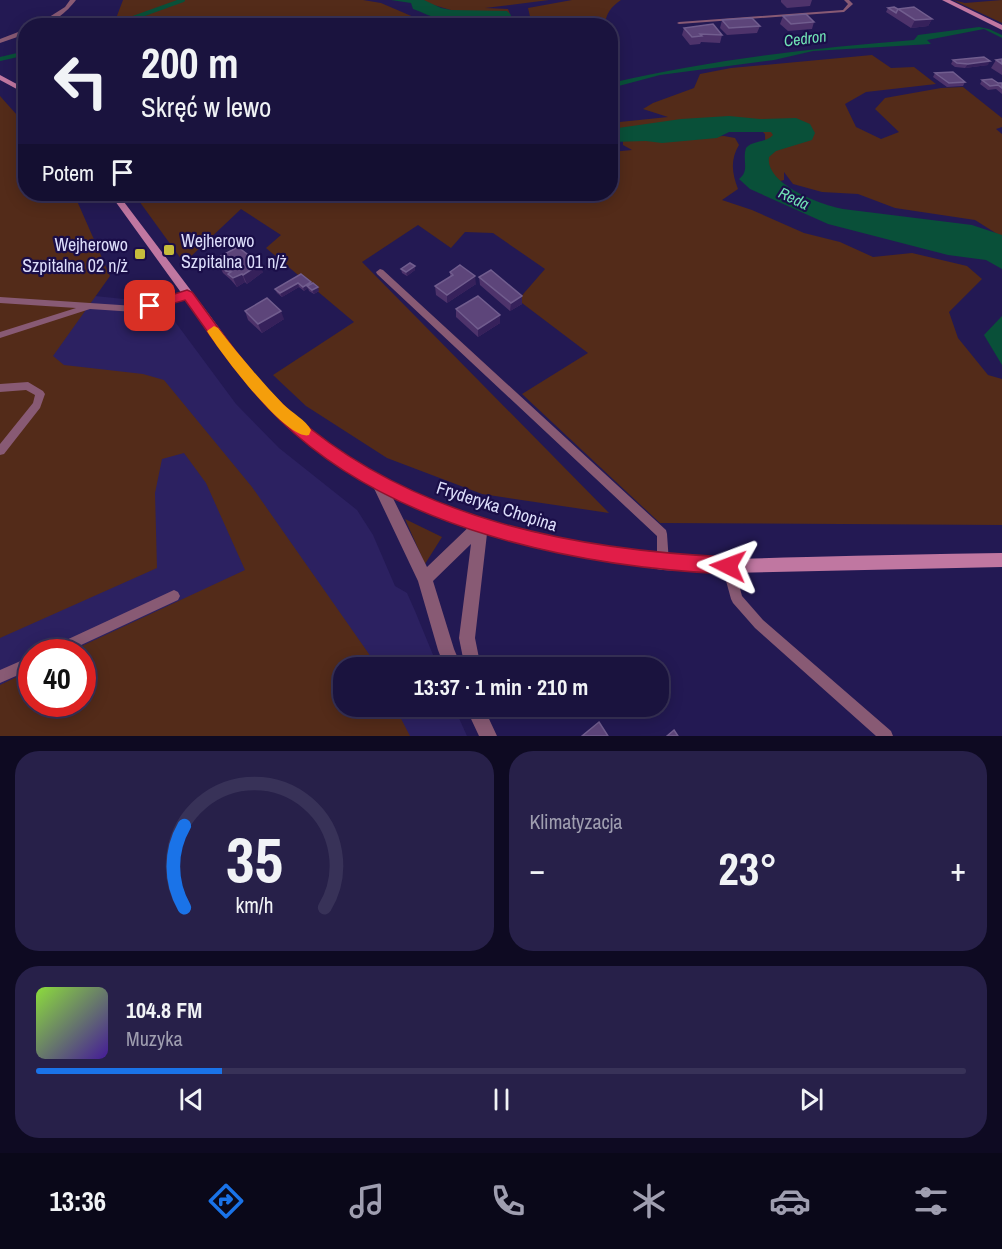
<!DOCTYPE html>
<html lang="pl">
<meta charset="utf-8">
<style>
:root{--surface:#1a133e;--page:#272049;--text:#f1f3f6;--muted:#9f9eb0;--line:#383258;--accent:#1a73e8}
body{margin:0;font-family:"Archivo Narrow",sans-serif;background:var(--page);color:var(--text);height:100vh;display:flex;flex-direction:column;font-size:22px;white-space:nowrap}
*{box-sizing:border-box;margin:0}
p{font-size:20px;color:var(--muted)}
.icon{flex:none;width:33px;height:33px;fill:none;stroke:currentColor;stroke-width:2;stroke-linecap:round;stroke-linejoin:round}
.map{position:relative;height:736px;overflow:hidden}
.sheet{display:flex;flex-direction:column;gap:15px;padding:15px;background:#0e0a22;flex:1}
.sheet>*{flex:none}
.banner{position:absolute;left:18px;top:18px;width:600px;height:183px;border-radius:24px;box-shadow:0 3px 15px #0003,0 0 0 2px var(--line);background:#1a133e;color:var(--text);overflow:hidden}
.speed{position:absolute;left:18px;top:639px;display:flex;gap:12px;font-size:30px;font-weight:700;text-align:center}
.speed>*{display:grid;place-content:center;width:78px;height:78px;border-radius:50%;background:var(--surface);box-shadow:0 3px 15px #0003,0 0 0 2px var(--line);line-height:1}
.speed .limit{border:9px solid #d22;background:#fff;color:#111}
.pin{position:absolute;display:grid;place-items:center;width:51px;height:51px;color:#fff;margin:-26px;border-radius:12px;box-shadow:0 3px 9px #0006}
.me{position:absolute;width:66px;margin:-33px;rotate:273deg;stroke-linejoin:round;filter:drop-shadow(0 0 4px #0008)}
.turn{display:flex;align-items:center;gap:21px;height:126px;padding:0 24px;font-size:27px}
.turn .icon{width:78px;height:78px;stroke-width:2.5}
.turn b{display:block;font-size:42px;line-height:51px}
.then{display:flex;align-items:center;height:57px;padding:0 24px;background:#0003;gap:12px;font-size:22px}
.big{font-size:45px;font-weight:700;line-height:1.1}
.sheet .card{flex:1;display:flex;flex-direction:column;justify-content:center;gap:9px;min-width:0;padding:0 21px;border-radius:24px;background:var(--page)}
.sheet .dial{align-items:center;gap:0}
.dial svg{height:156px;overflow:visible;fill:none;stroke:var(--line);stroke-width:7;stroke-linecap:round;text-anchor:middle}
.dial text{fill:var(--text);stroke:none}
.song{display:flex;align-items:center;gap:18px}
.cover{width:72px;height:72px;border-radius:9px;background:linear-gradient(135deg,hsl(90 70% 55%),hsl(260 70% 35%))}
.played{height:6px;border-radius:3px;background:linear-gradient(90deg,var(--accent) 20%,var(--line) 20%)}
.keys{display:flex;justify-content:space-around;direction:ltr}
.heat{display:flex;justify-content:space-between;align-items:center;font-size:33px;direction:ltr}
.sheet .tiles{flex:1;display:grid;gap:15px;grid-template-columns:1fr 1fr}
.card:last-child{grid-column:span 2}
.trip{position:absolute;left:333px;top:657px;width:336px;height:60px;border-radius:24px;background:var(--surface);box-shadow:0 3px 15px #0003,0 0 0 2px var(--line);font-weight:700;line-height:60px;text-align:center}
.menu{display:flex;height:96px;justify-content:space-around;align-items:center;background:#0a0819;color:var(--muted)}
.menu .icon{width:42px;height:42px}
.menu .selected{color:var(--accent)}
.menu b{font-size:27px;color:var(--text)}
.map>svg:first-child{display:block}
.built{fill:#2c2161;fill-rule:evenodd}
.green{fill:#532b19}
.water{fill:#095039}
.lines{fill:none;stroke-linecap:round;stroke-linejoin:round}
.stream{stroke:#095039;stroke-width:4}
.lane{fill:#885a74;fill-rule:evenodd}
.street{fill:#885a74;fill-rule:evenodd}
.secondary{fill:#c077a1;fill-rule:evenodd}
.wall{fill:#4e336b}
.shaded-wall{fill:#36215b}
.building{fill:#5d457a;stroke:#715d8e;stroke-width:1.5}
.route{fill:#e11d48;stroke:#92132f;stroke-width:1.5}
.slow{fill:#f59e0b}
.poi-dot{fill:#c6bc3c;stroke:#1a0e48;stroke-width:2}
.labels{text-anchor:middle;dominant-baseline:central;stroke-width:4.5;stroke-linejoin:round;paint-order:stroke}
.far-water-label{font-size:16px;font-style:italic;fill:#71e4b5;stroke:#1a0e48}
.poi-label{font-size:18px;fill:#dcddfa;stroke:#1a0e48;text-anchor:start}
.street-label{font-size:18px;fill:#dcddfa;stroke:#1a0e48}
</style>
<div class="map">
<svg width="1002" height="736" viewBox="0 0 1002 736">
<rect width="100%" height="100%" fill="#231953"/>
<path class="built" d="M0,293l76,1 67,7 13,-5 80,108 43,44 78,62 16,25 22,51 12,7 8,18 23,56 -94,1v38l110,1 13,29h-467zM32,652h50v52h-50z"/>
<path class="green" d="M123,0h240l18,3 42,18 14,3 28,-1 7,2h-368l11,-4z
M417,0h132l-64,8 23,1 2,5h-46z
M572,0h49c-10,7 -15,13 -16,25h-73l-4,-17z
M953,0l12,3 37,-3v23z
M872,55l19,13 23,-1 22,17 -70,8 -21,12 11,23 25,12 18,-7 -24,-23 10,-11 56,-10 22,-1 39,31v9l-6,2 6,5v103l-27,-17 -80,-12 -37,-14 -36,-2 -29,-8 -9,-12v8l-8,2 -10,-10 -1,-38 -7,-7 -147,3 -1,-7 58,-6 -25,-8 10,-6 41,-15 6,-14 31,-6z
M0,96l25,28 1,70h48l36,82 -57,80 11,9 79,9 21,6 88,107 117,167 7,13 -32,1v38l51,1 15,29h-410v-51l31,-15 1,34h50v-52h-13l176,-82 -39,-87 -22,-30 -22,6 -7,34 2,75 -157,70z
M724,136l11,2 4,7c-9,15 -7,28 -1,44l-16,11 30,10 52,23 36,9 33,15 39,-4 55,13 15,13 -33,33 9,26 30,37 14,4v146l-342,-2 -138,-129 66,-41 -70,-53 27,-31 -52,-36 -28,-1 -14,16 -33,-23 -56,37 247,251 -127,-19 -95,-36 -81,-52 -33,-31 81,-53 -88,-74 15,-13 -40,-26 -57,54 -50,-69h476l1,-42 21,-2 -9,-5v-4z
M405,519l37,18 -17,27z"/>
<path class="water" d="M391,0h33l17,8 10,2 56,1 4,4 -1,5 12,5h-25c-12,-13 -40,-2 -57,-6 -9,-2 -18,-7 -27,-10l-2,-6z
M979,27l10,2 13,6v3l-18,-9 -57,11 4,4 -118,7 -39,9 -114,15 -49,13v-5c99,-23 201,-35 303,-43l4,-5z
M729,116l31,3 36,-1 14,6 5,9 -3,7 -36,11 -7,6c-4,27 52,48 74,52l129,16 30,10v34l-16,-9 -38,-5 -120,-31 -78,-35 -11,-10c11,-8 3,-18 7,-31 7,-8 20,-5 27,-13l-2,-3h-42l-12,6 -55,5 -16,-2 -35,1v-13l70,-10z
M1002,316v49l-18,-30z"/>
<g class="lines">
<path class="stream" d="M111,26l72,-26
M0,59l26,-6"/>
<path class="lane" d="M844,0h5l4,4 -9,8 -165,12 -2,-1 2,-1 164,-12 5,-6z
M380,269l3,1 283,260 1,4 2,29 -2,4 -4,2 -4,-2 -2,-4v-27l-280,-262 -1,-2z
M187,292l4,3 -1,2 -55,15 -45,-3 -90,29v-6l76,-24 -76,-5v-6l135,9z
M28,382l15,9 2,3 -5,14 -36,46 -4,1v-11l33,-41 2,-8 -9,-5 -26,2v-8z
M728,560l4,2 2,4 8,30 21,24 128,111 2,5h-17l-121,-108 -22,-25 -2,-4 -9,-33 2,-4z
M174,590l4,2 2,4 -2,4 -112,52h-19l2,-4z
M32,656v13l-32,14v-13z"/>
<path class="street" d="M70,0h6c-9,12 -25,26 -41,26l30,-19z
M26,29v5l-26,9v-4z
M378,476l5,2 44,89 49,-47 5,-2 5,2 2,5 -13,113 6,30h-16l-6,-30 12,-94 -38,37 21,68 8,19h-17l-7,-18 -20,-69 -47,-99 2,-4z
M465,706h18l14,30h-18z"/>
<path class="secondary" d="M942,0h8l52,25v5z
M0,75l26,14v5l-26,-14z
M110,194h8c31,41 62,82 93,123 25,34 50,71 82,99 103,87 237,125 370,140 47,5 96,2 144,1 65,-2 130,-3 195,-4v14l-274,6 -65,-3 -105,-17 -77,-21 -60,-22 -48,-24 -40,-24 -51,-40 -43,-49z"/>
</g>
<path class="wall" d="M781,0h31l-2,6 -23,2 -6,-6z
M888,8l10,1 34,10 -4,7 -17,2 -25,-16z
M783,16l31,6 -2,7 -24,2 -8,-7z
M722,20l38,6 -3,7 -30,2 -7,-7z
M684,28l38,7 -2,8 -19,-1 -1,2 -10,1 -8,-10z
M1002,59v16l-11,-7 5,-8z
M953,60l35,5 -23,3 -10,-1 -4,-3z
M935,73l30,9 -2,4 -16,1 -14,-10z
M982,80l16,3h4v11l-6,-5 -8,1 -8,-6z
M221,256l42,16 -16,12 -2,-2 -8,5 -6,-7 -8,-7 -4,-8 5,-3z
M401,269l14,1 -8,6 -5,-3z
M450,272l26,12 -29,19 -11,-8 -1,-9 15,-9z
M301,274l10,8 1,2 7,7 -5,3 -5,-3 -1,-3 -4,3 -5,-4 -17,10 -5,-4 -2,-4z
M479,277l43,27 -12,7 -30,-26z
M456,309l44,14 -22,14 -22,-20z
M245,311l39,8 -22,14 -14,-13z"/>
<path class="shaded-wall" d="M932,19l-4,7 -17,2 4,-8z
M990,61l-2,4 -23,3 3,-4z
M260,264l3,8 -16,12 -4,-9z
M415,266v4l-8,6 -1,-4z
M242,274l3,8 -8,5 -4,-9z
M475,276l1,8 -29,19v-8z
M311,282l1,4h-5l1,2 -4,3 -1,-4z
M298,283l1,4 -17,10 -2,-4z
M318,287l1,4 -5,3 -2,-4z
M522,296v8l-12,7 1,-8z
M281,311l3,8 -22,14 -4,-9z
M500,315v8l-22,14v-8z"/>
<path class="building" d="M894,7l4,2 -2,4 -8,-5z
M914,7l18,12 -17,1 -17,-11z
M806,14l8,8 -23,2 -8,-8z
M752,18l8,8 -31,2 -7,-8z
M713,24l9,11 -22,-1 2,2 -10,1 -8,-9z
M984,57l6,4 -22,3 -11,-1 -4,-3z
M1002,59v5l-6,-4z
M953,72l12,10 -16,1 -14,-10z
M992,79l6,4h4v5l-4,-3 -8,1 -8,-6z
M238,247l22,17 -17,11 -1,-1 -9,4 -5,-4 3,-2 -5,-1 -7,-6 7,-4 -5,-5z
M410,263l5,3 -9,6 -5,-3z
M460,265l15,11 -28,19 -12,-9 18,-11 -3,-3z
M491,270l31,26 -11,7 -32,-26z
M301,274l10,8 -8,5 -5,-4 -18,10 -5,-4z
M313,283l5,4 -6,3 -5,-4z
M478,296l22,19 -22,14 -22,-20z
M267,298l14,13 -23,13 -13,-13z
M599,722l9,14h-26z
M674,730l4,6h-11z"/>
<path class="route" d="M187,290l5,2c31,42 61,87 101,122 119,105 282,136 435,143l6,3 3,6 -3,6 -6,2c-150,-7 -335,-44 -447,-153 -37,-36 -66,-79 -96,-121l-35,10 -6,-4 2,-3z"/>
<path class="slow" d="M214,326l4,2c21,27 42,52 65,76 9,9 23,16 28,26l-2,5c-22,7 -90,-84 -102,-104z"/>
<g class="poi-dot">
<rect x="163" y="244" width="12" height="12" rx="3"/>
<rect x="134" y="248" width="12" height="12" rx="3"/>
</g>
<g class="labels">
<g class="far-water-label">
<text transform="translate(805 38) rotate(-7)">Cedron</text>
<text transform="translate(794 198) rotate(25)">Reda</text>
</g>
<g class="poi-label">
<text x="181" y="240">Wejherowo<tspan x="181" dy="21">Szpitalna 01 n/ż</tspan></text>
<text x="128" y="244" text-anchor="end">Wejherowo<tspan x="128" dy="21">Szpitalna 02 n/ż</tspan></text>
</g>
<g class="street-label">
<text transform="translate(497 506) rotate(18)">Fryderyka Chopina</text>
</g>
</g>
</svg>
<div class="speed"><div class="limit">40</div></div>
<div class="pin" style="left:150px;top:306px;background:#d93025"><svg class="icon" aria-label="arrive" viewBox="0 0 24 24"><path d="M6 21V4h12l-3 4 3 4H6"/></svg></div>
<svg class="me" style="left:728px;top:566px" viewBox="-20 -20 40 40"><path d="M0-17L14 15 0 8-14 15z" fill="#e11d48" stroke="#fff" stroke-width="4"/></svg>
<div class="trip">13:37 · 1 min · 210 m</div>
<div class="banner">
<div class="turn"><svg class="icon" aria-label="left" viewBox="0 0 24 24"><path d="M17 20v-9H6M10 6l-5 5 5 5"/></svg><div><b>200 m</b>Skręć w lewo</div></div>
<div class="then">Potem<svg class="icon" aria-label="arrive" viewBox="0 0 24 24"><path d="M6 21V4h12l-3 4 3 4H6"/></svg></div>
</div>
</div>
<section class="sheet">
<div class="tiles">
<div class="card dial"><svg viewBox="0 0 100 80">
<path d="M14 69A42 42 0 1 1 86 69"/>
<path d="M14 69A42 42 0 0 1 14 27" stroke="#1a73e8"/>
<text x="50" y="56" font-size="32" font-weight="700">35</text>
<text x="50" y="72" font-size="11">km/h</text>
</svg></div>
<div class="card"><p>Klimatyzacja</p>
<div class="heat"><a>−</a><b class="big">23°</b><a>+</a></div>
</div>
<div class="card">
<div class="song"><i class="cover"></i><div><b>104.8 FM</b><p>Muzyka</p></div></div>
<div class="played"></div>
<div class="keys"><svg class="icon" aria-label="previous" viewBox="0 0 24 24"><path d="M18 5L8 12l10 7zM5 5v14"/></svg><svg class="icon" aria-label="pause" viewBox="0 0 24 24"><path d="M8 5v14M16 5v14"/></svg><svg class="icon" aria-label="next" viewBox="0 0 24 24"><path d="M6 5l10 7-10 7zM19 5v14"/></svg></div>
</div>
</div>
</section>
<nav class="menu">
<b>13:36</b>
<svg class="icon selected" aria-label="directions" viewBox="0 0 24 24"><path d="M12 3l9 9-9 9-9-9zM9 14v-3h6M13 9l2 2-2 2"/></svg>
<svg class="icon" aria-label="music" viewBox="0 0 24 24"><path d="M9 18V5l10-2v13"/><circle cx="6" cy="18" r="3"/><circle cx="16" cy="16" r="3"/></svg>
<svg class="icon" aria-label="phone" viewBox="0 0 24 24"><path d="M5 4h4l2 5-3 2q2 4 5 5l2-3 5 2v4C11 20 4 13 5 4z"/></svg>
<svg class="icon" aria-label="climate" viewBox="0 0 24 24"><path d="M12 3v18M4 7l16 10M4 17L20 7"/></svg>
<svg class="icon" aria-label="car" viewBox="0 0 24 24"><path d="M5 17H2v-5l4-1 3-4h7l3 4 3 1v5h-3M9 17h6M6 11h13"/><circle cx="7" cy="17" r="2"/><circle cx="17" cy="17" r="2"/></svg>
<svg class="icon" aria-label="filters" viewBox="0 0 24 24"><path d="M4 7h16M4 17h16"/><circle cx="9" cy="7" r="2"/><circle cx="15" cy="17" r="2"/></svg>
</nav>
